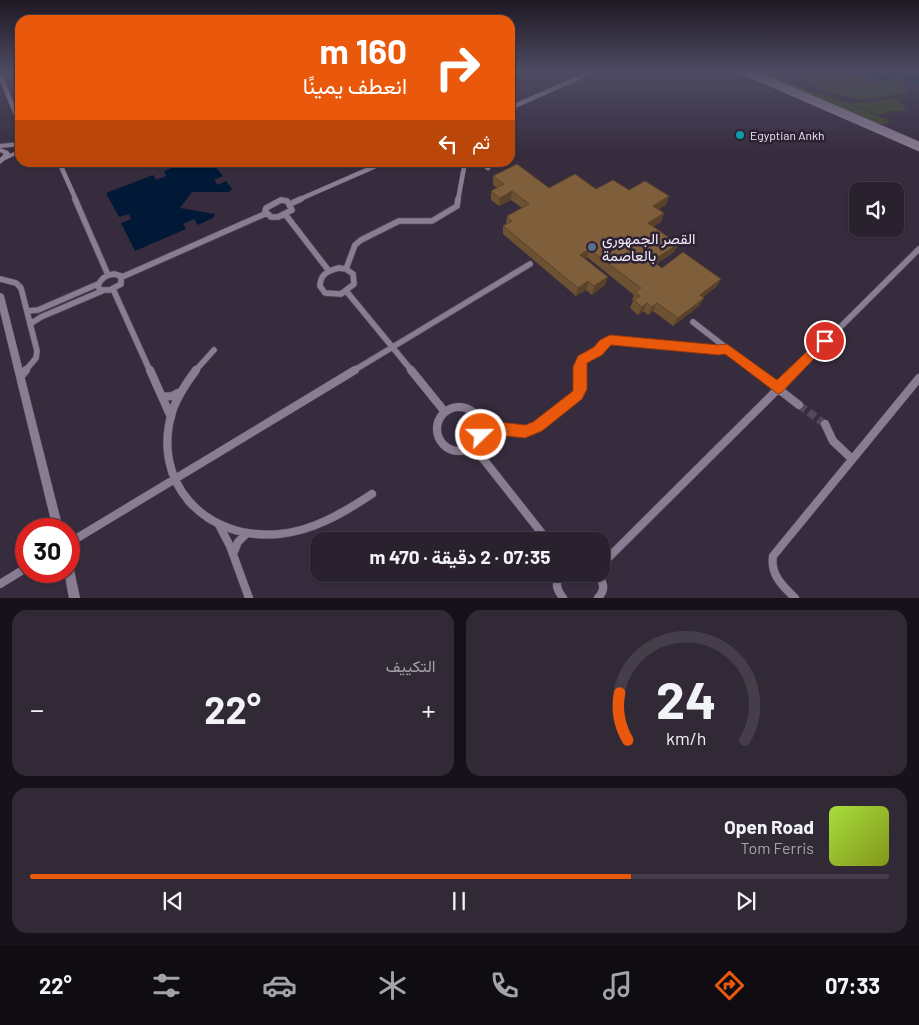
<!DOCTYPE html>
<html lang="ar">
<meta charset="utf-8">
<style>
:root{--surface:#29212e;--page:#312936;--text:#f1f3f6;--muted:#a5a3aa;--line:#453e4a;--accent:#ea580c}
body{margin:0;font-family:Barlow,Vazirmatn,sans-serif;background:var(--page);color:var(--text);direction:rtl;height:100vh;display:flex;flex-direction:column;font-size:19px;white-space:nowrap}
*{box-sizing:border-box;margin:0}
p{font-size:16px;color:var(--muted)}
.icon{flex:none;width:28px;height:28px;fill:none;stroke:currentColor;stroke-width:2;stroke-linecap:round;stroke-linejoin:round}
.map{position:relative;height:598px;overflow:hidden;direction:ltr}
.sheet{display:flex;flex-direction:column;gap:12px;padding:12px;background:#171219;flex:1}
.sheet>*{flex:none}
.top-card{position:absolute;left:15px;top:15px;width:500px;height:152px;border-radius:15px;box-shadow:0 1px 4px #0004,0 0 0 1px var(--line);direction:rtl;background:#ea580c;color:#fff;overflow:hidden}
.fabs{position:absolute;left:849px;top:182px;display:grid;gap:10px}
.fabs a{display:grid;place-items:center;width:55px;height:55px;border-radius:10px;background:var(--surface);box-shadow:0 1px 4px #0004,0 0 0 1px var(--line);font-size:25px}
.speed{position:absolute;left:15px;top:518px;display:flex;gap:10px;font-size:25px;font-weight:700;text-align:center}
.speed>*{display:grid;place-content:center;width:65px;height:65px;border-radius:50%;background:var(--surface);box-shadow:0 1px 4px #0004,0 0 0 1px var(--line);line-height:1}
.speed .limit{border:8px solid #d22;background:#fff;color:#111}
.pin{position:absolute;display:grid;place-items:center;width:42px;height:42px;color:#fff;margin:-21px;border:2px solid #fff;border-radius:50%;box-shadow:0 1px 5px #0007}
.me{position:absolute;width:55px;margin:-28px;rotate:68deg;stroke-linejoin:round;filter:drop-shadow(0 0 4px #0008)}
.turn{display:flex;align-items:center;gap:18px;height:105px;padding:0 25px;font-size:22px}
.turn .icon{width:65px;height:65px;stroke-width:2.5}
.turn b{display:block;font-size:35px;line-height:42px}
.then{display:flex;align-items:center;height:48px;padding:0 25px;background:#0003;gap:10px;font-size:19px}
.big{font-size:38px;font-weight:700;line-height:1.1}
.sheet .tile{flex:1;display:flex;flex-direction:column;justify-content:center;gap:8px;min-width:0;padding:0 18px;border-radius:15px;background:var(--page)}
.sheet .dial{align-items:center;gap:0}
.dial svg{height:130px;overflow:visible;fill:none;stroke:var(--line);stroke-width:7;stroke-linecap:round;text-anchor:middle}
.dial text{fill:var(--text);stroke:none}
.song{display:flex;align-items:center;gap:15px}
.cover{width:60px;height:60px;border-radius:8px;background:linear-gradient(135deg,hsl(80 70% 55%),hsl(70 70% 35%))}
.played{height:5px;border-radius:2px;background:linear-gradient(90deg,var(--accent) 70%,var(--line) 70%)}
.keys{display:flex;justify-content:space-around;direction:ltr}
.heat{display:flex;justify-content:space-between;align-items:center;font-size:28px;direction:ltr}
.sheet .tiles{flex:1;display:grid;gap:12px;grid-template-columns:1fr 1fr}
.tile:last-child{grid-column:span 2}
.trip{position:absolute;left:310px;top:532px;width:300px;height:50px;border-radius:15px;background:var(--surface);box-shadow:0 1px 4px #0004,0 0 0 1px var(--line);font-weight:700;line-height:50px;text-align:center;direction:rtl}
.tab-bar{display:flex;height:80px;justify-content:space-around;align-items:center;background:#100d12;color:var(--muted)}
.tab-bar .icon{width:35px;height:35px}
.tab-bar .current{color:var(--accent)}
.tab-bar b{font-size:22px;color:var(--text)}
.map>svg:first-child{display:block}
.green{fill:#3e4826}
.water{fill:#011937}
.lines{fill:none;stroke-linecap:round;stroke-linejoin:round}
.street-tunnel{stroke:#53485a;stroke-width:8;stroke-dasharray:8 4;stroke-linecap:butt}
.street-far2-casing{stroke:#524757;stroke-width:5}
.street-far1-casing{stroke:#524757;stroke-width:7}
.street-casing{stroke:#524757;stroke-width:9}
.secondary-casing{stroke:#524757;stroke-width:1}
.street-far2{stroke:#8a7d93;stroke-width:4.5}
.street-far1{stroke:#8a7d93;stroke-width:5.5}
.street{stroke:#8a7d93;stroke-width:8}
.secondary{fill:#8a7d93;fill-rule:evenodd}
.wall{fill:#6d5133}
.shaded-wall{fill:#594229}
.building{fill:#7f5e3b;stroke:#594229}
.route{fill:#ea580c;stroke:#983908}
.culture-dot{fill:#0f9aa8;stroke:#2d2234;stroke-width:2}
.service-dot{fill:#5c6f8a;stroke:#2d2234;stroke-width:2}
.labels{text-anchor:middle;dominant-baseline:central;stroke-width:5;stroke-linejoin:round;paint-order:stroke}
.far-poi-label{font-size:12px;fill:#f2eaf7;stroke:#2d2234;text-anchor:start}
.poi-label{font-size:15px;fill:#f2eaf7;stroke:#2d2234;text-anchor:start}
</style>
<div class="map">
<svg width="919" height="598" viewBox="0 0 919 598">
<rect width="100%" height="100%" fill="#372c3e"/>
<path class="green" d="M754,71l21,2 34,18 32,9 49,21 -4,3h-10z
M787,71h31l4,5 -7,4 6,6 -5,3 -14,-11z
M820,71h16l4,2 -9,6 7,4v3l-7,1 -12,-4 -1,-4 9,-1z
M838,71l14,4 16,-1 17,6 7,-1 -1,-4 5,-1 -5,2 7,5 -10,2 11,-1 11,11 -51,7 -41,-11 5,-3 12,2 9,-5 -9,-4 7,-5 19,3 5,3 -7,4h-13c10,2 20,-1 30,-4 -10,-8 -24,-2 -38,-9z
M896,97l11,14h-16l-12,4 -29,-12 23,-1z"/>
<path class="water" d="M841,71l67,1 11,3v9l-17,-9 -11,-1v5c-10,3 -15,-4 -25,-5 -9,-1 -15,1 -25,-3z
M188,162l24,1 11,13 -9,4 4,5 8,-4 6,8 -3,3h-37l-12,16 35,6 -2,4 -15,7 -4,-6 -11,5 3,5 -51,22 -14,-28 10,-4 -2,-5 -10,3 -13,-24 47,-18 3,5 10,-4 -2,-5z"/>
<g class="lines">
<path class="street-tunnel" d="M799,405l26,19"/>
<defs>
<path id="street-far2" d="M740,71l179,78
M751,71l168,73
M0,75l20,49
M510,76l12,-5
M510,108l84,-37
M59,162l17,38
M480,162l8,6
M280,200h3
M298,200l87,-38
M458,200l7,-38"/>
<path id="street-far1" d="M75,199l33,76
M281,200l6,1 5,9 -14,7h-7l-6,-6 1,-3z
M290,204l11,-5
M285,214l44,57
M339,268l7,1 7,5 1,10 -13,10 -16,-1 -5,-7c0,-12 9,-16 19,-18z
M346,269l9,-24 6,-5 38,-19h33l25,-15 1,-7
M114,274l7,2v8l-11,6h-10l-2,-4c3,-8 8,-11 16,-12z
M122,277l145,-64
M0,279l16,4 5,5 16,63 -1,7 -11,13
M113,289l37,82
M347,292l65,79
M27,311l11,-1 60,-26
M693,322l63,49
M30,324l11,-7 61,-26
M195,371l19,-21
M353,371l177,-107
M581,371l2,-11 29,-20 107,10 8,-1
M796,371l123,-122"/>
<path id="street" d="M150,370l21,47
M196,370c-9,12 -18,25 -23,39 -24,73 32,132 106,125 34,-3 64,-21 93,-40
M411,370l34,42
M754,370l45,35
M21,376l5,-6
M162,397l10,-1 10,-5
M437 429a22 22 0 1 1 44 0a22 22 0 1 1-44 0Z
M825,424l8,17 19,18
M481,426l40,5 11,-1 45,-35 3,-6 1,-19
M473,446l75,95
M219,525l11,21 19,52
M69,543l286,-173
M233,554l5,-12 9,-9
M601,565l196,-195
M561,574c-7,9 -4,16 2,24
M597,574c7,9 9,15 1,24
M0,584l26,-16
M795,598c-12,-12 -25,-23 -22,-42l146,-178"/>
<path id="secondary" d="M20,142v4l-20,2v-4z
M0,148l8,3 2,3 10,-5v4l-15,7 -5,4v-6l4,-4 -4,-2z
M0,293l3,1 1,2 59,233h-10l-53,-218z
M69,565l4,1 1,4 6,28h-11l-5,-27h5z"/>
</defs>
<use href="#street-far2" class="street-far2-casing"/>
<use href="#street-far1" class="street-far1-casing"/>
<use href="#street" class="street-casing"/>
<use href="#secondary" class="secondary-casing"/>
<use href="#street-far2" class="street-far2"/>
<use href="#street-far1" class="street-far1"/>
<use href="#street" class="street"/>
<use href="#secondary" class="secondary"/>
</g>
<path class="wall" d="M493,176l56,12 80,2 40,6 -3,9 -8,4 3,13 -8,4 25,18 -4,8 -18,12 6,4 59,11 -5,8 -13,10 -4,9 -26,20 -20,-15 -5,4 -5,-4 -5,4 -8,-7 3,-7 -1,-1 2,-5 -47,-38 -2,2 20,26 -13,10 -6,-5 -10,6 -73,-62v-8l3,-2 1,-8 15,-8 -11,-8 -12,6 -8,-6v-9l6,-3 -4,-3z"/>
<path class="shaded-wall" d="M512,191l-1,9 -12,6 1,-8z
M669,196l-3,9 -16,10 3,-9z
M664,213l-3,9 -16,10 3,-9z
M678,244l-4,8 -25,17 3,-8z
M589,249l-2,8 -10,6 3,-8z
M608,277l-3,8 -13,10 2,-9z
M721,279l-5,8 -21,16 5,-8z
M588,281l-2,9 -10,6 2,-8z
M704,298l-5,8 -26,20 5,-8z
M647,303l-4,8 -5,4 4,-8z
M657,303l-4,8 -5,4 4,-8z"/>
<path class="building" d="M517,164l32,24 26,-14 21,15 17,-9 16,10 16,-9 24,15 -16,10 11,7 -16,10 30,21 -26,17 10,7 21,-16 38,27 -21,16 4,3 -26,20 -21,-15 -5,4 -5,-4 -5,4 -8,-7 6,-4 -5,-4 6,-4 -52,-39 -9,6 28,22 -14,9 -6,-5 -10,7 -75,-62 9,-5 -5,-5 22,-12 -17,-13 -12,7 -9,-7 13,-7 -11,-8z"/>
<linearGradient id="sky" x2="0" y2="1"><stop stop-color="#1e1822"/><stop offset="0.46" stop-color="#4d4b63"/><stop offset="1" stop-color="#4d4b63" stop-opacity="0"/></linearGradient>
<rect width="919" height="155" fill="url(#sky)"/>
<path class="route" d="M610,335l109,10 8,-1 50,36 44,-42h8l2,3 -49,51 -4,2 -53,-40 -6,1 -108,-10 -9,10 -15,8v26l-5,10 -40,32 -17,7 -37,-4 -2,6 -5,2 -5,-2c-3,-6 -2,-12 0,-18l5,-2 44,5 8,-3 40,-31v-24l5,-11 16,-9 6,-7z"/>
<circle class="culture-dot" cx="740" cy="135" r="5"/>
<circle class="service-dot" cx="592" cy="247" r="5"/>
<g class="labels">
<g class="far-poi-label">
<text x="750" y="135">Egyptian Ankh</text>
</g>
<g class="poi-label">
<text x="602" y="238">القصر الجمهوري<tspan x="602" dy="17">بالعاصمة</tspan></text>
</g>
</g>
</svg>
<div class="fabs">
<a><svg class="icon" aria-label="sound" viewBox="0 0 24 24"><path d="M4 9h4l5-4v14l-5-4H4zM17 9q2 3 0 6"/></svg></a>
</div>
<div class="speed"><div class="limit">30</div></div>
<div class="pin" style="left:825px;top:341px;background:#d93025"><svg class="icon" aria-label="arrive" viewBox="0 0 24 24"><path d="M6 21V4h12l-3 4 3 4H6"/></svg></div>
<svg class="me" style="left:481px;top:435px" viewBox="-20 -20 40 40"><circle r="17" fill="#ea580c" stroke="#fff" stroke-width="3"/><path d="M0-11L8 9 0 5-8 9z" fill="#fff"/></svg>
<div class="trip">07:35 · 2 دقيقة · 470 m</div>
<div class="top-card">
<div class="turn"><svg class="icon" aria-label="right" viewBox="0 0 24 24"><path d="M7 20v-9h11M14 6l5 5-5 5"/></svg><div><b>160 m</b>انعطف يمينًا</div></div>
<div class="then">ثم<svg class="icon" aria-label="left" viewBox="0 0 24 24"><path d="M17 20v-9H6M10 6l-5 5 5 5"/></svg></div>
</div>
</div>
<section class="sheet">
<div class="tiles">
<div class="tile dial"><svg viewBox="0 0 100 80">
<path d="M14 69A42 42 0 1 1 86 69"/>
<path d="M14 69A42 42 0 0 1 9 40" stroke="#ea580c"/>
<text x="50" y="56" font-size="32" font-weight="700">24</text>
<text x="50" y="72" font-size="11">km/h</text>
</svg></div>
<div class="tile"><p>التكييف</p>
<div class="heat"><a>−</a><b class="big">22°</b><a>+</a></div>
</div>
<div class="tile">
<div class="song"><i class="cover"></i><div><b>Open Road</b><p>Tom Ferris</p></div></div>
<div class="played"></div>
<div class="keys"><svg class="icon" aria-label="previous" viewBox="0 0 24 24"><path d="M18 5L8 12l10 7zM5 5v14"/></svg><svg class="icon" aria-label="pause" viewBox="0 0 24 24"><path d="M8 5v14M16 5v14"/></svg><svg class="icon" aria-label="next" viewBox="0 0 24 24"><path d="M6 5l10 7-10 7zM19 5v14"/></svg></div>
</div>
</div>
</section>
<nav class="tab-bar">
<b>07:33</b>
<svg class="icon current" aria-label="directions" viewBox="0 0 24 24"><path d="M12 3l9 9-9 9-9-9zM9 14v-3h6M13 9l2 2-2 2"/></svg>
<svg class="icon" aria-label="music" viewBox="0 0 24 24"><path d="M9 18V5l10-2v13"/><circle cx="6" cy="18" r="3"/><circle cx="16" cy="16" r="3"/></svg>
<svg class="icon" aria-label="phone" viewBox="0 0 24 24"><path d="M5 4h4l2 5-3 2q2 4 5 5l2-3 5 2v4C11 20 4 13 5 4z"/></svg>
<svg class="icon" aria-label="climate" viewBox="0 0 24 24"><path d="M12 3v18M4 7l16 10M4 17L20 7"/></svg>
<svg class="icon" aria-label="car" viewBox="0 0 24 24"><path d="M5 17H2v-5l4-1 3-4h7l3 4 3 1v5h-3M9 17h6M6 11h13"/><circle cx="7" cy="17" r="2"/><circle cx="17" cy="17" r="2"/></svg>
<svg class="icon" aria-label="filters" viewBox="0 0 24 24"><path d="M4 7h16M4 17h16"/><circle cx="9" cy="7" r="2"/><circle cx="15" cy="17" r="2"/></svg>
<b>22°</b>
</nav>
